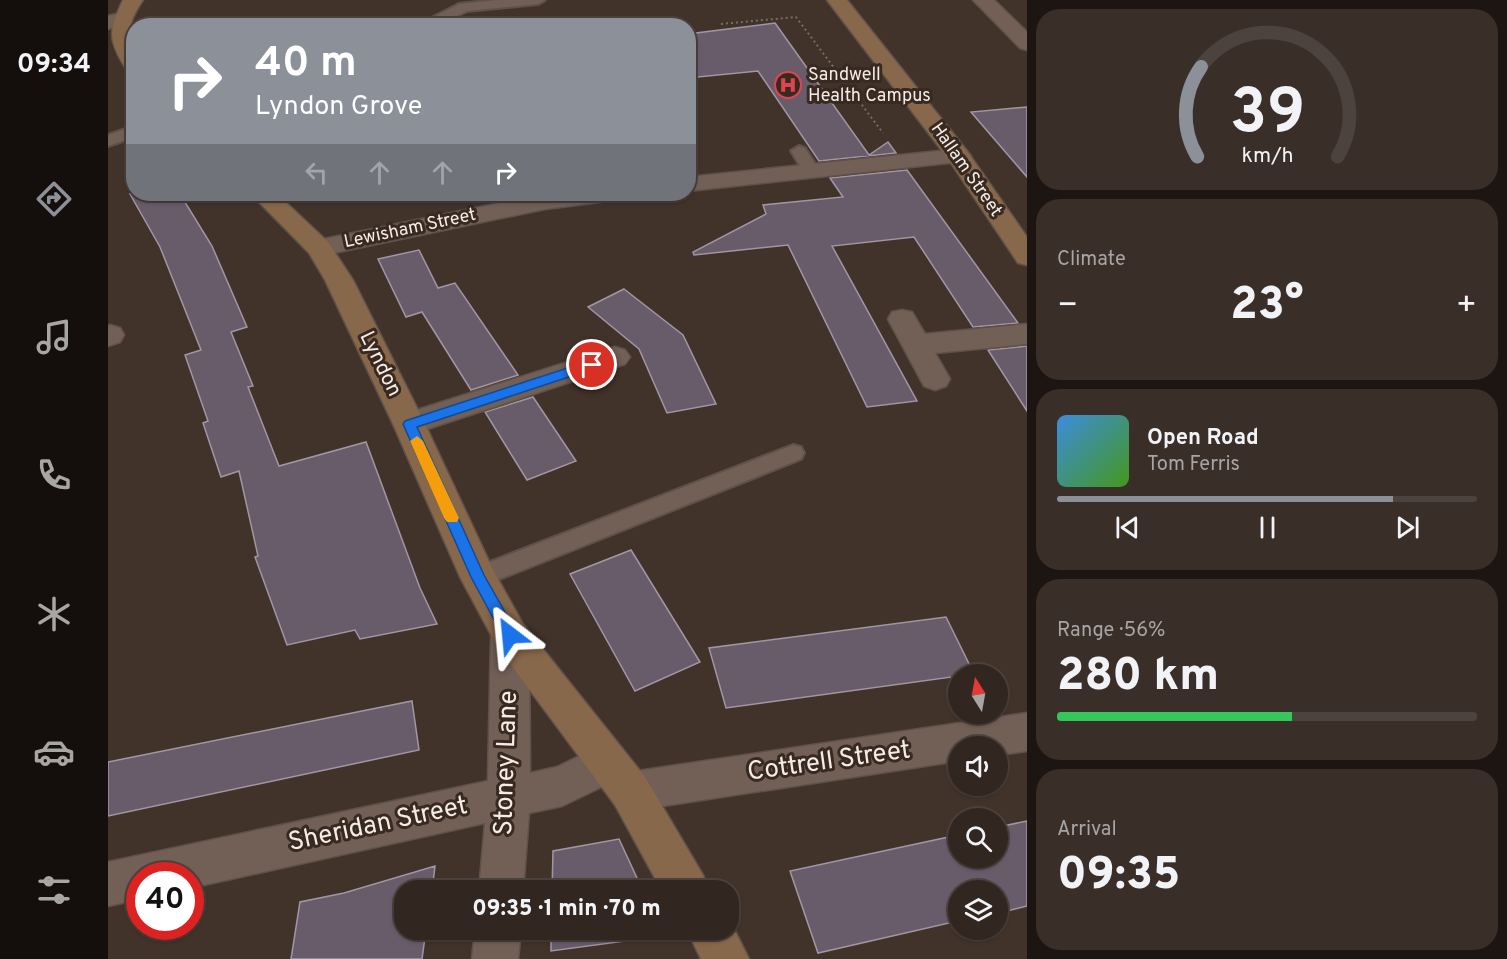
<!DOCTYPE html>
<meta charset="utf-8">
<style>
:root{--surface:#322620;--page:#3a2e29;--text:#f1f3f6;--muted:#a8a5a5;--line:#4d433e;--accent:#8c9099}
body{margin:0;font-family:Overpass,sans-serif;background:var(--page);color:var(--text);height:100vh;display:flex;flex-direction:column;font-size:22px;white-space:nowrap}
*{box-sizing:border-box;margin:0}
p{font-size:20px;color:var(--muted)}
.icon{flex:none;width:33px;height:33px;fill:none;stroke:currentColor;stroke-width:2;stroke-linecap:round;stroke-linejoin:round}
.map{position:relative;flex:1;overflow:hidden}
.side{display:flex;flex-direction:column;gap:9px;padding:9px;background:#1c1512;width:480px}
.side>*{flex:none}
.banner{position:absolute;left:18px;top:18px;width:570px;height:183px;border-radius:24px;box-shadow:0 2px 4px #0004,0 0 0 2px var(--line);background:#8c9099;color:#fff;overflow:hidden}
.needle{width:39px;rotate:349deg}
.fabs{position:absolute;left:840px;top:664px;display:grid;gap:12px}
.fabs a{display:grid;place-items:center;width:60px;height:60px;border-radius:50%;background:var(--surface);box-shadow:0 2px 4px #0004,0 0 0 2px var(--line);font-size:30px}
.speed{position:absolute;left:18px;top:862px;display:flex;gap:12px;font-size:30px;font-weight:700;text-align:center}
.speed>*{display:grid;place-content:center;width:78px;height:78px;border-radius:50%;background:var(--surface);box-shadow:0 2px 4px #0004,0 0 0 2px var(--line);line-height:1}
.speed .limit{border:9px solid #d22;background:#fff;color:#111}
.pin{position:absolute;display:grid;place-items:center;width:51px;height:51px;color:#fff;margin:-26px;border:3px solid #fff;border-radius:50%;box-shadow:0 2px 6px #0007}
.me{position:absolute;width:66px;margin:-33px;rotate:331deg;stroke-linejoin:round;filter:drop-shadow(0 0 4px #0008)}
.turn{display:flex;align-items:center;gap:21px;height:126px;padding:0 30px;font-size:27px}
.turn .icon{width:78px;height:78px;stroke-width:2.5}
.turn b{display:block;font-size:42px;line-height:51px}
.lanes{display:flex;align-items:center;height:57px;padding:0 30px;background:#0003;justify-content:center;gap:30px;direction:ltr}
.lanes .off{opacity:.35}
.big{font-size:45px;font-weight:800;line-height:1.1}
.side .tile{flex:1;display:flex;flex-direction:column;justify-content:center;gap:9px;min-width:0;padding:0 21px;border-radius:24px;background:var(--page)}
.side .dial{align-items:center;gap:0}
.dial svg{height:156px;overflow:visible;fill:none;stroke:var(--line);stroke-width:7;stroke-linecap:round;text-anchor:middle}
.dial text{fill:var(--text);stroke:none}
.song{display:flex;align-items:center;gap:18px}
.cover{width:72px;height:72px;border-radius:9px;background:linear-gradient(135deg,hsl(210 70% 55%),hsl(100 70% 35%))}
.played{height:6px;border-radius:3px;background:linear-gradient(90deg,var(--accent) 80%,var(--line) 80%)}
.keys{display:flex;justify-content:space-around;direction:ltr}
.heat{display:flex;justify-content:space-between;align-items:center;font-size:33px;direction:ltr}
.charge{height:9px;border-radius:4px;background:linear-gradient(90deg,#34c759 56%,var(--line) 0)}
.trip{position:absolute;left:286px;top:880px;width:345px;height:60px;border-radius:24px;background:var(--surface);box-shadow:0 2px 4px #0004,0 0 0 2px var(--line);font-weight:800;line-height:60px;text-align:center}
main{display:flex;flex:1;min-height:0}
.tabs{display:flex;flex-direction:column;width:108px;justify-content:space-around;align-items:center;background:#140f0d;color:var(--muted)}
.tabs .icon{width:42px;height:42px}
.tabs .on{color:var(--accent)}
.tabs b{font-size:27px;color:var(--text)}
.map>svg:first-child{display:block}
.building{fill:#685c6a;stroke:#a296a5;stroke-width:1.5}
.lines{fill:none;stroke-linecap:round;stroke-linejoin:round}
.lane-casing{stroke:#5e514a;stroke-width:4}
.street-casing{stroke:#5e514a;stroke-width:3}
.secondary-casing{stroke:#5e514a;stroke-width:3}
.path{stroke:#7a6c64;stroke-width:2;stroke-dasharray:2 3;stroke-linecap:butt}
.lane{fill:#726057;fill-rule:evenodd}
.street{fill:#726057;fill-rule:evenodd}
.secondary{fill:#88684a;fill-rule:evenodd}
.route{fill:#1a73e8;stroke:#114b97;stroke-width:1.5}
.slow{fill:#f59e0b}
.labels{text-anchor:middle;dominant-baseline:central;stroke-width:6;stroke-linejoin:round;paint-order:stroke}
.far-poi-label{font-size:18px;fill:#f6ece6;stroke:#382921;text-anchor:start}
.far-street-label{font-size:18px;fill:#f6ece6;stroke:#382921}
.street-label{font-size:21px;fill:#f6ece6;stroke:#382921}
.near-street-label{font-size:26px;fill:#f6ece6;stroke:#382921}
</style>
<main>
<nav class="tabs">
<b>09:34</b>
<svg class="icon on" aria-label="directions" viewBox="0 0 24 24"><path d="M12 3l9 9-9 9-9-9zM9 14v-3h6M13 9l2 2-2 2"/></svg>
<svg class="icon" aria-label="music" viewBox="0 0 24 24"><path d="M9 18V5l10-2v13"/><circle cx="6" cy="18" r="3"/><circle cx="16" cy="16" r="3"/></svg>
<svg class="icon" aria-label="phone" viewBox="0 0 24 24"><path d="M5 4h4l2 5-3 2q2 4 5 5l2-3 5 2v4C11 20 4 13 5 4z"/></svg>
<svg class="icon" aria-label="climate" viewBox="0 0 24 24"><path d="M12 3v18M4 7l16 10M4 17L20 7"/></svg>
<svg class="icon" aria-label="car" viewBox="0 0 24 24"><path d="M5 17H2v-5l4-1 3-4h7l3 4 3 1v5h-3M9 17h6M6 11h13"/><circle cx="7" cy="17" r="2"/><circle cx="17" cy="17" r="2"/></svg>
<svg class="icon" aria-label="filters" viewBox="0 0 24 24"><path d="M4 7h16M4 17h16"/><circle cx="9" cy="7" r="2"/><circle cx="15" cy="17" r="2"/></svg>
</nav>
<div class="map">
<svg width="919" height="959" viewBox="0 0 919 959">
<rect width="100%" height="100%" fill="#42332a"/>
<path class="building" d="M667,23l94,132 19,-13 8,11 -77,8 -61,-90 -70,7v-44z
M919,107v70l-56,-65z
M799,170l111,153 -45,4 -59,-90 -82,9 85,155 -50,6 -79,-162 -94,10 -1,-3 73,-38 -3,-9 80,-8 -13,-19z
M22,194h50l32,52 35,81 -16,5 22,54 -5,1 31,79 87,-24 54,146 17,36 -77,15 -5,-9 -68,15 -32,-88 3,-1 -19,-85 -18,6 -18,-54 5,-2 -23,-66 16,-5 -41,-103z
M311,250l19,38 17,-5 63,92 -47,15 -49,-78 -16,5 -28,-58z
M516,289l59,46 33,69 -49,9 -28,-64 -51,-42z
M919,346v65l-39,-61z
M425,397l43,64 -49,19 -42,-68z
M523,550l69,112 -65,29 -65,-117z
M838,617l28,57 -248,34 -17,-60z
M304,701l7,49 -311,66v-54z
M919,821v85l-29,7v-22h-40v30l-140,32 -28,-82 168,-36v23h40v-31z
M511,839l24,52h-91l1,-40z
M327,866l-3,25h-27v39h21l-4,29h-131l9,-57 44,-9z
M443,930h109l3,6 -112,15z"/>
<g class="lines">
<defs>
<path id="lane" d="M388,0h49l-7,4 -71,7 -32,15h-19l43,-22z
M26,126v11l-26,9v-11z
M691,146l6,2 14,22 -2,4h-12l-14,-23z
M685,445l8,2 3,6 -3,6 -314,125 -9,3 -9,-3 -3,-7 3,-7z"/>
<path id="street" d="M865,0h21l33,32v18l-7,-2z
M12,13l7,2 3,4 -3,4 -19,6v-13z
M851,149l8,2 4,5 -4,5 -279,30v-14z
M437,194h75l-3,5 -9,2 -63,8 -226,47 -9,-2 -4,-6 4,-6 9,-2z
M794,310l10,2 13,22 102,-10v20l-92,9 15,26 -4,7 -11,4 -11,-4 -36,-67 4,-7z
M2,325l10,3 4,7 -4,7 -12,4v-20z
M507,347l10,3 5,7 -5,7 -216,71 -11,-3 -5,-8 5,-8z
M402,619l13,5 6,11 1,138 27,-6 51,-25 14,6 7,14 -5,11 403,-60v38l-29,4v-8h-40v14l-328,50 -15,-6 -6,-14 5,-10 -52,25 -33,7 -6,78h-44l6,-68 -295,65v-12h-50v23l-32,7v-44l380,-81 3,-146 6,-11z
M367,930h46l-3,29h-46z"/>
<path id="secondary" d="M15,0h20c-23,35 -9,34 -9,70l-8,-1c-18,-29 -18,-38 -3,-69z
M719,0h20l120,151 60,86v28l-9,-2 -69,-103z
M143,194h26l51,48 25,38 72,144 68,146 30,54 122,153 58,98 6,16h-47l-47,-86 -118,-159 -37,-69 -67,-153 -68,-144 -16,-27z
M621,919l20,40h-48l-14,-29h42z"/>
</defs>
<use href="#lane" class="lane-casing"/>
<use href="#street" class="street-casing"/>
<use href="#secondary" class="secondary-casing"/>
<path class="path" d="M613,24l75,-7 87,116"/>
<use href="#lane" class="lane"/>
<use href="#street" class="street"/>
<use href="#secondary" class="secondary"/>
</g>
<path class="route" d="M484,360l6,5 -2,3 -179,59 67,148 34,60 -3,5 -5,2 -5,-2 -34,-63 -68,-153 2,-3z"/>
<path class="slow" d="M309,436l6,5 36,77 -2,4h-10l-3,-4 -34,-77z"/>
<defs>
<symbol id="hospital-ring" viewBox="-11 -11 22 22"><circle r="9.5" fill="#382921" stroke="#e0444e" stroke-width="1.5"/><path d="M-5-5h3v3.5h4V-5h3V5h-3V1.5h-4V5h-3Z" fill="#e0444e"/></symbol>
</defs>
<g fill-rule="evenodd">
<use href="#hospital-ring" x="665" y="70" width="30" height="30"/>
</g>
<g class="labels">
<g class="far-poi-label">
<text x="700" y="75">Sandwell<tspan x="700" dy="21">Health Campus</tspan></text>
</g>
<g class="far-street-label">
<text transform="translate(858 170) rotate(55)">Hallam Street</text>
<text transform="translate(302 229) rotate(-12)">Lewisham Street</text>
</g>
<g class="street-label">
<text transform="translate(272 364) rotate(64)">Lyndon</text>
</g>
<g class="near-street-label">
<text transform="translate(721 762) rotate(-8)">Cottrell Street</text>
<text transform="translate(399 763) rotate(-88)">Stoney Lane</text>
<text transform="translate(270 825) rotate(-12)">Sheridan Street</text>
</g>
</g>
</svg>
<div class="fabs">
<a><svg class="needle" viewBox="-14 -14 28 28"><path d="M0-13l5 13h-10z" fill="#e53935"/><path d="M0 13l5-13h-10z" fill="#a8a5a5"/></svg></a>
<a><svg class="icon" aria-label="sound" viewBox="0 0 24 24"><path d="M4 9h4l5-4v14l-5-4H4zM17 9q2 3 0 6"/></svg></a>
<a><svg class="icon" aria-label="search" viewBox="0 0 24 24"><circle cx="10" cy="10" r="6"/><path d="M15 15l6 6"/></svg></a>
<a><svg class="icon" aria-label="layers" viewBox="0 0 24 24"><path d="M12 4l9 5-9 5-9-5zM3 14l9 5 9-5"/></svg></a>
</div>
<div class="speed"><div class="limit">40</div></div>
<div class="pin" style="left:484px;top:365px;background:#d93025"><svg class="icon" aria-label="arrive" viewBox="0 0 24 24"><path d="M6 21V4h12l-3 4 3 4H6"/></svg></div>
<svg class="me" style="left:402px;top:635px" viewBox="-20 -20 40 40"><path d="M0-17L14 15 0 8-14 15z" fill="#1a73e8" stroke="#fff" stroke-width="4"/></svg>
<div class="trip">09:35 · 1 min · 70 m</div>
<div class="banner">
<div class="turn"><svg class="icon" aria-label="right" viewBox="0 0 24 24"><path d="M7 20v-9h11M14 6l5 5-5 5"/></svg><div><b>40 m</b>Lyndon Grove</div></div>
<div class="lanes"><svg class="icon off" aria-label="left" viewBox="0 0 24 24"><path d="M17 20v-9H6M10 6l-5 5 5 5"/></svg><svg class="icon off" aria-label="ahead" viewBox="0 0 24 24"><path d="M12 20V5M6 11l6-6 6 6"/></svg><svg class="icon off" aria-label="ahead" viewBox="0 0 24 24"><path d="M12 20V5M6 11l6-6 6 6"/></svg><svg class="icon" aria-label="right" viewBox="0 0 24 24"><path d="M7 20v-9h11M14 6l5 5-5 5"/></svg></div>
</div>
</div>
<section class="side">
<div class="tile dial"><svg viewBox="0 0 100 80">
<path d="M14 69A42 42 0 1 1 86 69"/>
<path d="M14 69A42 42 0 0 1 16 23" stroke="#8c9099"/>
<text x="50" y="56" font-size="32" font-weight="700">39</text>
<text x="50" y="72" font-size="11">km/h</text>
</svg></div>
<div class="tile"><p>Climate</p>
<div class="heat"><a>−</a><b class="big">23°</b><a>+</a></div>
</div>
<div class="tile">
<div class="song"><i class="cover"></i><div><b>Open Road</b><p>Tom Ferris</p></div></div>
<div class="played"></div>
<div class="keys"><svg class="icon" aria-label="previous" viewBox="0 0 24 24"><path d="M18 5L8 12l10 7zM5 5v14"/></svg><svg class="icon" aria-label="pause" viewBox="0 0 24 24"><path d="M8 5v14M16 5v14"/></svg><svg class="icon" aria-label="next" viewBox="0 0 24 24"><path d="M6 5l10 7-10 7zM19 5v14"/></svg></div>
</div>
<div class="tile"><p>Range · 56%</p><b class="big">280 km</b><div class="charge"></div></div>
<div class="tile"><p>Arrival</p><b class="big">09:35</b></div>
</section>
</main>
